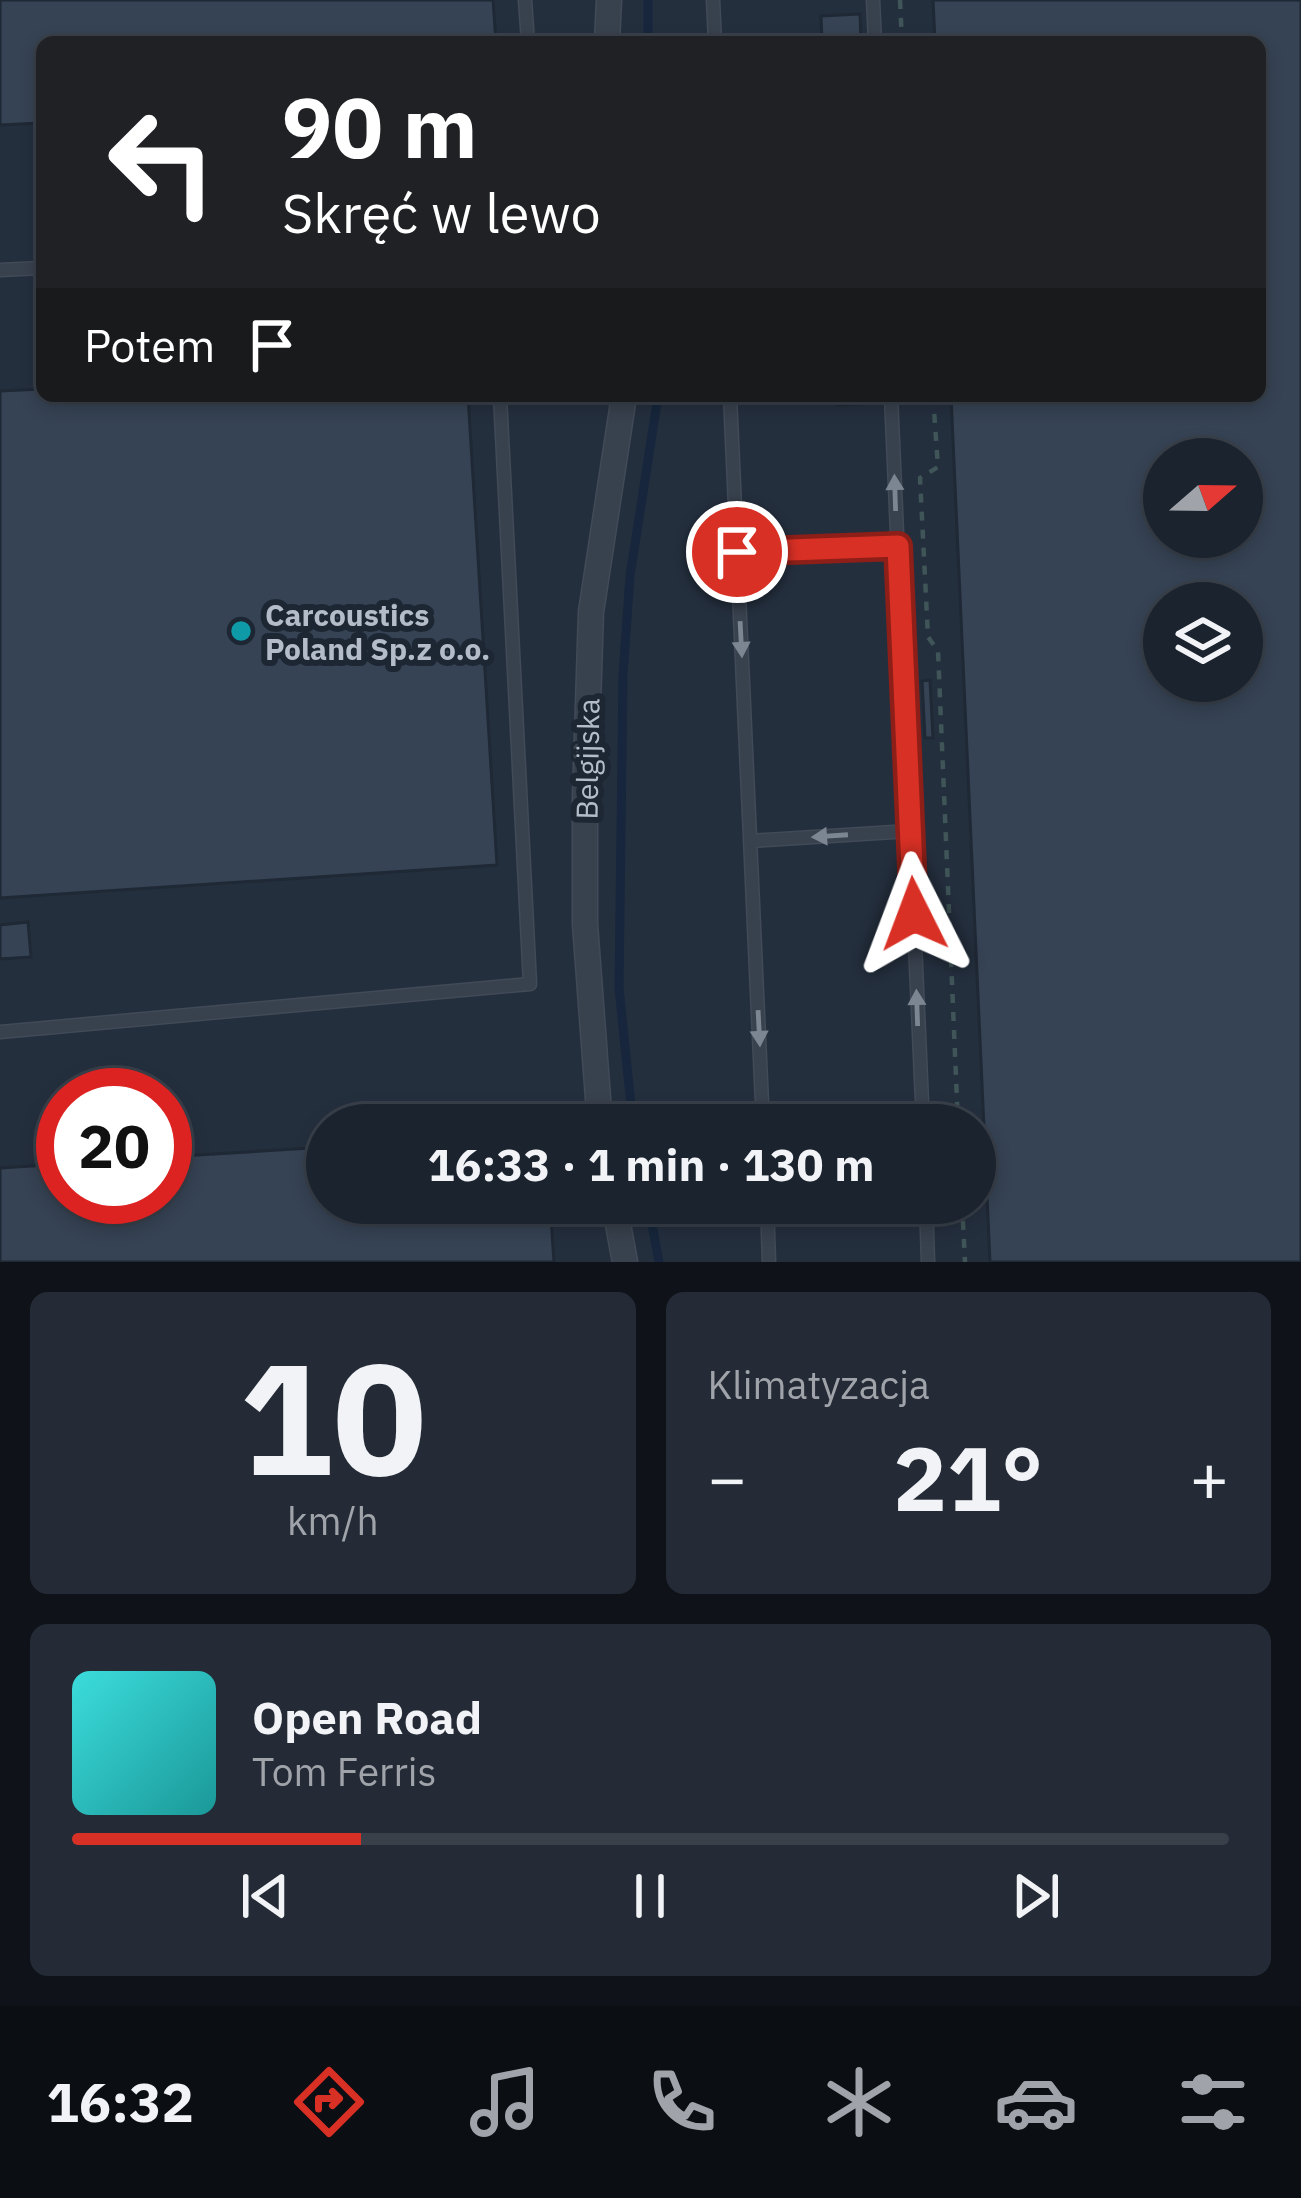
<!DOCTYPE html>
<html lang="pl">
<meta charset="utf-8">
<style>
:root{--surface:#1b232e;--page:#242b36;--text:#f1f3f6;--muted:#a0a4aa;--line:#39404a;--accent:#d93025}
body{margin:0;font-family:"IBM Plex Sans",sans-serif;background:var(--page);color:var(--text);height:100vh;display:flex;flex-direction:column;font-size:45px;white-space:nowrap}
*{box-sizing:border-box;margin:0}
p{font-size:39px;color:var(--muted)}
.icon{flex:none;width:66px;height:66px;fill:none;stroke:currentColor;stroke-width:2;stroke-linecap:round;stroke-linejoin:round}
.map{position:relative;height:1262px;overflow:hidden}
.side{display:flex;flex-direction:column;gap:30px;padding:30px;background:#0f1319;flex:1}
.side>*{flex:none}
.banner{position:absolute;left:36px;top:36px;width:1230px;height:366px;border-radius:18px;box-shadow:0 6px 18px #0003,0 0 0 3px var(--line);background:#202124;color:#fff;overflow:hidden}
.needle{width:78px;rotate:70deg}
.fabs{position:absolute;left:1143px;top:438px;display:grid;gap:24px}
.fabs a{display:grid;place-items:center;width:120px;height:120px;border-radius:50%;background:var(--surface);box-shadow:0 6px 18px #0003,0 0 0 3px var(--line);font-size:60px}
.speed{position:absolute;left:36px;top:1068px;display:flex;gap:24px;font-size:60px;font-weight:700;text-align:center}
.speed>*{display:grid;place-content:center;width:156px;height:156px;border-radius:50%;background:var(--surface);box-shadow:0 6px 18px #0003,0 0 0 3px var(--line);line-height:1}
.speed .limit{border:18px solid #d22;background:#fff;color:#111}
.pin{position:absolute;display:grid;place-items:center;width:102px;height:102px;color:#fff;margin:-51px;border:6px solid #fff;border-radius:50%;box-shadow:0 3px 12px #0007}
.me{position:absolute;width:132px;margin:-66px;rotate:357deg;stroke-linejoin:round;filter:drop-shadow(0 0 9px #0008)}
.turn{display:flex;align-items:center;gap:42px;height:252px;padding:0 48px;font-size:54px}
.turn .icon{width:156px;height:156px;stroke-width:2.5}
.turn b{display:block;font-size:84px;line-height:102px}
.then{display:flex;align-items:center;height:114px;padding:0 48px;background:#0003;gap:24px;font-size:45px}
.big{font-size:90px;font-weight:700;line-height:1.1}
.side .widget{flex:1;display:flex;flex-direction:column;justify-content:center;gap:18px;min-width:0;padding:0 42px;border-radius:18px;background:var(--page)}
.side .dial{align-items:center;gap:0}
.dial b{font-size:156px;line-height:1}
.song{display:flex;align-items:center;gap:36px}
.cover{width:144px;height:144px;border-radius:18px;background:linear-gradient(135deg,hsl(180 70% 55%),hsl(180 70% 35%))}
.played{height:12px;border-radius:6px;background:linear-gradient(90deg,var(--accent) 25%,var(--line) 25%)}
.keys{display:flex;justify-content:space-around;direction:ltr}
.heat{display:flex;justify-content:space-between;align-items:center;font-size:66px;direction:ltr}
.side .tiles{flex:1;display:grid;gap:30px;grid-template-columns:1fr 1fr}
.widget:last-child{grid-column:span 2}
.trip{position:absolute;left:306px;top:1104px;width:690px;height:120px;border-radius:60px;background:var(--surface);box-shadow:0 6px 18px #0003,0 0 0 3px var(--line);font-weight:700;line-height:120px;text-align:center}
.menu{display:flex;height:192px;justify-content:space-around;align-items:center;background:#0b0e12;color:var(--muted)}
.menu .icon{width:84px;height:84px}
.menu .current{color:var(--accent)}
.menu b{font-size:54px;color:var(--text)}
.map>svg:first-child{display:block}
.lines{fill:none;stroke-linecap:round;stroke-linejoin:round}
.stream{stroke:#17263c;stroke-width:9}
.building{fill:#364354;stroke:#1f2835;stroke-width:3;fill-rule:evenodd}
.lane-casing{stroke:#414a57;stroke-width:15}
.street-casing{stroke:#414a57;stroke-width:27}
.path{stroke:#3f5557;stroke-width:4.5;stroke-dasharray:9 9;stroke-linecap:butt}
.lane{stroke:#38414e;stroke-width:12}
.street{stroke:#38414e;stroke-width:24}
.oneway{fill:#7c8592}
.route-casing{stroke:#8d1f18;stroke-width:30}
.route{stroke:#d93025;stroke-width:21}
.culture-dot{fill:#0f9aa8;stroke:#1d2633;stroke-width:4.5}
.labels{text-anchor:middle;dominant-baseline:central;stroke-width:12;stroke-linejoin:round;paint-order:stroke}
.poi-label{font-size:30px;font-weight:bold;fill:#b4bcc9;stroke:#1d2633;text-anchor:start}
.street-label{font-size:30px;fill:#b4bcc9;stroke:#1d2633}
</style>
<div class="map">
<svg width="1301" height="1262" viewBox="0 0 1301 1262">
<rect width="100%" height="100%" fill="#242f3e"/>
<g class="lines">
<path class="stream" d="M648,42v-42
M633,1125l-14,-137 4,-313 7,-99 28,-180
M648,1203l11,59"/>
</g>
<path class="building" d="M0,0h493l3,42h-454v81l-42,2z
M933,0h368v1262h-311l-39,-866h309v-354h-325zM1164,459h78v78h-78zM1164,603h78v78h-78z
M860,14l1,28h-39l-1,-26z
M42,389v7h426l29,469 -497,33v-507z
M837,396h41l1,7 -42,2z
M930,680l3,58h-8l-3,-57z
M28,922l3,35 -31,2v-34z
M327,1147v56h223l4,59h-554v-94l63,-4v33h102v-40z"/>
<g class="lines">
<defs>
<path id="lane" d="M525,0l3,42
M713,0l2,42
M873,0l2,42
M0,270l42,-2
M730,396l33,729
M891,396l32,729
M737,552l160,-6
M750,841l160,-10
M0,1032l530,-48 -30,-588
M767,1203l2,59
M926,1203l2,59"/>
<path id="street" d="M607,42l2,-42
M600,1125l-15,-201v-127l6,-185 33,-216
M614,1203l11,59"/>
</defs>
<use href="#lane" class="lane-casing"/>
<use href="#street" class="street-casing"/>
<path class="path" d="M900,0l2,42
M933,396l5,71 -18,11 8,159 10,14 20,474
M843,1125l62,-3
M962,1203l3,59"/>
<use href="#lane" class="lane"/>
<use href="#street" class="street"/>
</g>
<defs><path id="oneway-solid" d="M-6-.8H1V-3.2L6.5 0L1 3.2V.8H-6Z" transform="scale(3)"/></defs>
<g class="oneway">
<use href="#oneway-solid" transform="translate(895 493) rotate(-92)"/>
<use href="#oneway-solid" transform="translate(741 639) rotate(87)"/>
<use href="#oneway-solid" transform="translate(830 836) rotate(176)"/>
<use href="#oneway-solid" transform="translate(917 1008) rotate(-92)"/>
<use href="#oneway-solid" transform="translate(759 1028) rotate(87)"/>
</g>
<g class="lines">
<defs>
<path id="route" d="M737,552l161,-6 16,368"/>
</defs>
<use href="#route" class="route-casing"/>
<use href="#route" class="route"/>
</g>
<circle class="culture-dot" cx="241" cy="631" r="12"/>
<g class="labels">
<g class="poi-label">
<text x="265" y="614">Carcoustics<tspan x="265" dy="34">Poland Sp.z o.o.</tspan></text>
</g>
<g class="street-label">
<text transform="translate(587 759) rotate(-89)">Belgijska</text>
</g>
</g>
</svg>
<div class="fabs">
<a><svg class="needle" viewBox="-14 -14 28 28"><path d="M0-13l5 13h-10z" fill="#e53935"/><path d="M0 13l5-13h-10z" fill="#a0a4aa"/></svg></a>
<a><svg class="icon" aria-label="layers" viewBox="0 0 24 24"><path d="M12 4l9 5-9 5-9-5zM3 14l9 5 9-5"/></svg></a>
</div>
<div class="speed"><div class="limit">20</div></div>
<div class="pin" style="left:737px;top:552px;background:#d93025"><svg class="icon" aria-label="arrive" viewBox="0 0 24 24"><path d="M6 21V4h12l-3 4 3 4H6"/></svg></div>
<svg class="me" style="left:914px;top:914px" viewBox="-20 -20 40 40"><path d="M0-17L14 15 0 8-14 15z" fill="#d93025" stroke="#fff" stroke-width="4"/></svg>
<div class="trip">16:33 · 1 min · 130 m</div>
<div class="banner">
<div class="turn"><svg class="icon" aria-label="left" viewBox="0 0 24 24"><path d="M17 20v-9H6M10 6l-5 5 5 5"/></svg><div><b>90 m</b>Skręć w lewo</div></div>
<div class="then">Potem<svg class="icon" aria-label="arrive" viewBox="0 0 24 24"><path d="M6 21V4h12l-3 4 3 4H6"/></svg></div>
</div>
</div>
<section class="side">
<div class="tiles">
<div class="widget dial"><b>10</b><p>km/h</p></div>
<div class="widget"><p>Klimatyzacja</p>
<div class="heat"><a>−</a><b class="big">21°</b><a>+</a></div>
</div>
<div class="widget">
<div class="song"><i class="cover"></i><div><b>Open Road</b><p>Tom Ferris</p></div></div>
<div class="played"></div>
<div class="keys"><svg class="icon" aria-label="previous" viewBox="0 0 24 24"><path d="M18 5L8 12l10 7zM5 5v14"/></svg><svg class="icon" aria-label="pause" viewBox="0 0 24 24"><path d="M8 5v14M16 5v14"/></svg><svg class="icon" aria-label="next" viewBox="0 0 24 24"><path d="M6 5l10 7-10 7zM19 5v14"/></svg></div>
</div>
</div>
</section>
<nav class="menu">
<b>16:32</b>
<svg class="icon current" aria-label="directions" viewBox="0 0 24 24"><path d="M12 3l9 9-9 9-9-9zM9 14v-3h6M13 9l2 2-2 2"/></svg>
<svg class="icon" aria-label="music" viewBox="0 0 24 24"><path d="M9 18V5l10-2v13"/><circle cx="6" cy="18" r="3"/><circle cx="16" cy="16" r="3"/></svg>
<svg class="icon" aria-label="phone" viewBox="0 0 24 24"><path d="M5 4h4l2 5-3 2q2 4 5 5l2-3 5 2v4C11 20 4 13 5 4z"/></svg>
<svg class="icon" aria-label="climate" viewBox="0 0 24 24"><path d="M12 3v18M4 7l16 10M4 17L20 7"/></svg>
<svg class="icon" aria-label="car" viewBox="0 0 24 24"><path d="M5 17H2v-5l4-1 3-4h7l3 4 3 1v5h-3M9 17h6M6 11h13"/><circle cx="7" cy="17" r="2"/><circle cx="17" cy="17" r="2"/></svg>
<svg class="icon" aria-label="filters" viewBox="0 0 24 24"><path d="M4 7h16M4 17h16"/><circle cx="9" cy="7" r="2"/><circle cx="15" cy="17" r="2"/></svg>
</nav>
